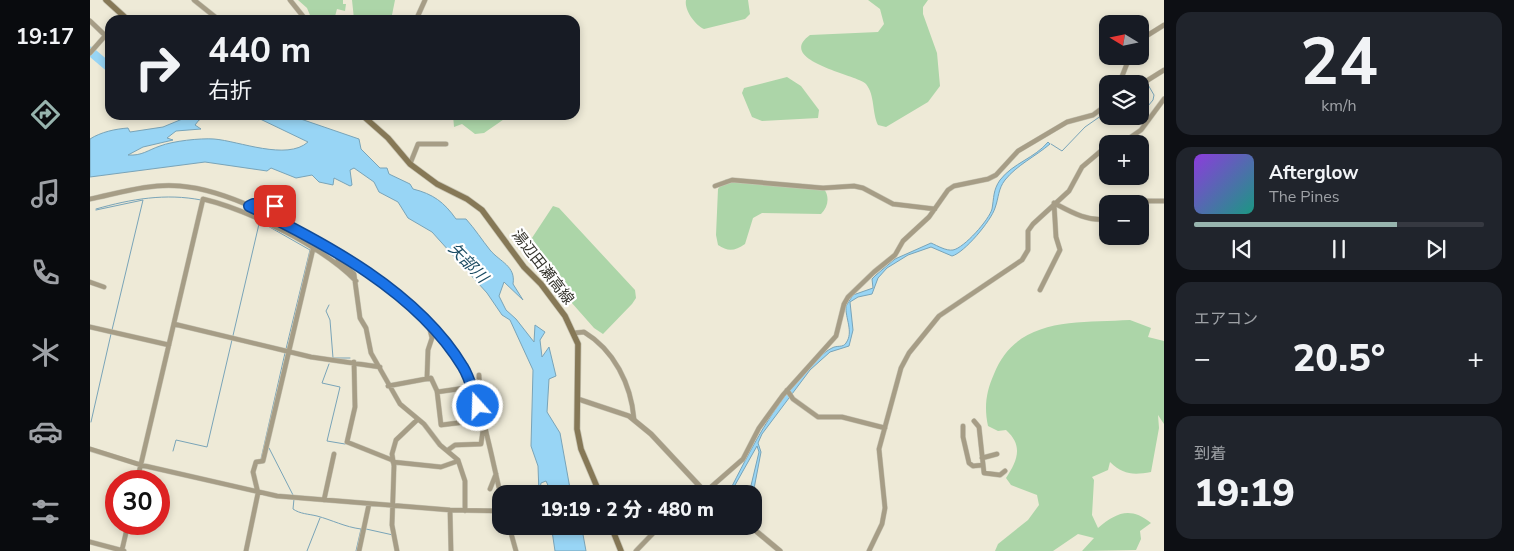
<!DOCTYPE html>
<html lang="ja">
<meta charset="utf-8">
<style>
:root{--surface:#171b24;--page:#20242c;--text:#f1f3f6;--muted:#9ea1a6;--line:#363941;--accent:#97b4ae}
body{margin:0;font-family:"Nunito Sans","Noto Sans JP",sans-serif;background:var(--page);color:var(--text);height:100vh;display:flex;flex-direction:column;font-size:19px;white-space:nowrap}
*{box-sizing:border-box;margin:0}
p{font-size:16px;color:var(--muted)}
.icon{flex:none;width:28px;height:28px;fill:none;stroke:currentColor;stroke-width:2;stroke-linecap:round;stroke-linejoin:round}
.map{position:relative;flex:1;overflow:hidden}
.panel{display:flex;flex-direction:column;gap:12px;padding:12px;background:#0d0f14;width:350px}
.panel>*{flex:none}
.top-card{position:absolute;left:15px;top:15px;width:475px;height:105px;border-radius:15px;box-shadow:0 2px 8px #0003;background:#171b24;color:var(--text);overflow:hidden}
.needle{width:32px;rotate:280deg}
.buttons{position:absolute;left:1009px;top:15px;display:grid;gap:10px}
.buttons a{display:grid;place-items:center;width:50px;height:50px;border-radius:10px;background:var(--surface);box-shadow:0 2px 8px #0003;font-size:25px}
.speed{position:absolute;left:15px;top:470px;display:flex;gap:10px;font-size:25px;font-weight:700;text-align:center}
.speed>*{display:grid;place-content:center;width:65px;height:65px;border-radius:50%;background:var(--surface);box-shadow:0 2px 8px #0003;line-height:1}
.speed .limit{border:8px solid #d22;background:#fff;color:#111}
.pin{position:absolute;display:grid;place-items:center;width:42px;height:42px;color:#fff;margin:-21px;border-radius:10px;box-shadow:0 2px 8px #0006}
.me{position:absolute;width:55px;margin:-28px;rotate:340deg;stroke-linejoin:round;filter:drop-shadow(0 0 4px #0008)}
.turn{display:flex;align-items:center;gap:18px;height:105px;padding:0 20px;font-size:22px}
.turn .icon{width:65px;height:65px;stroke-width:2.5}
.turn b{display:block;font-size:35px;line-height:42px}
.big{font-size:38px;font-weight:800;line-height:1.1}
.panel .tile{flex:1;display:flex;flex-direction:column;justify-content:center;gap:8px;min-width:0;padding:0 18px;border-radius:15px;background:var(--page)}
.panel .dial{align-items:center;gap:0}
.dial b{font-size:65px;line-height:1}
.song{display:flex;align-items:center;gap:15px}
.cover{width:60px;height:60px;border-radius:8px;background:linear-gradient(135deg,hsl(270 70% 55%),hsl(170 70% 35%))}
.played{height:5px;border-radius:2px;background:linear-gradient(90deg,var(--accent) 70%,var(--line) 70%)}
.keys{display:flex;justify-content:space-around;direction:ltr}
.heat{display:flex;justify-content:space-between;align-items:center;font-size:28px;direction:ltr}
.trip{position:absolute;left:402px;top:485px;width:270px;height:50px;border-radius:15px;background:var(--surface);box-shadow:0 2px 8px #0003;font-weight:800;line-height:50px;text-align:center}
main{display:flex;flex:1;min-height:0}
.tab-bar{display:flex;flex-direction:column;width:90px;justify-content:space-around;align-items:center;background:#090b0e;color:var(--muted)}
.tab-bar .icon{width:35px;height:35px}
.tab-bar .current{color:var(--accent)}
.tab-bar b{font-size:22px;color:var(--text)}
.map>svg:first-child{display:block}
.green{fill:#acd5a8}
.water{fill:#98d5f5;stroke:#79a4b8;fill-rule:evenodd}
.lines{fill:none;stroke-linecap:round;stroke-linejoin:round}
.stream{stroke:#79a4b8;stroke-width:1}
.river{stroke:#98d5f5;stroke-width:9}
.minor-casing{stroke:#c8c5b4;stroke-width:5.5}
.tertiary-casing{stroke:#c8c5b4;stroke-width:6}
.secondary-casing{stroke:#c8c5b4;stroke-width:7}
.minor{stroke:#a69d86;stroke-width:4.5}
.tertiary{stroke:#a69d86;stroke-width:5}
.secondary{stroke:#867856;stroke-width:5.5}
.route-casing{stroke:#114b97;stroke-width:12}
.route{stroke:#1a73e8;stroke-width:9}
.labels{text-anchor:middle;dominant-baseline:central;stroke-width:4.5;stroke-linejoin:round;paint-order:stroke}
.street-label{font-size:15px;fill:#32312a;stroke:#fff}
.water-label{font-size:16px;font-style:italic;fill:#1b4c63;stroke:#fff}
</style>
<main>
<nav class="tab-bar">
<b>19:17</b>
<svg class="icon current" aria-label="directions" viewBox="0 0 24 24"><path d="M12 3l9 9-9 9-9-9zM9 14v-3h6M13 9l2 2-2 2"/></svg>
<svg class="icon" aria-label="music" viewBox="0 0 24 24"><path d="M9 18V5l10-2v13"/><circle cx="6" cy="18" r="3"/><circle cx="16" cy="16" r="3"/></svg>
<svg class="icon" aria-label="phone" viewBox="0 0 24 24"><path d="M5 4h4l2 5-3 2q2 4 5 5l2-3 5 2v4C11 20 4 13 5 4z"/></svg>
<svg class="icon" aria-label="climate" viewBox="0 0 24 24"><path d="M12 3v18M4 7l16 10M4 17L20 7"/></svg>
<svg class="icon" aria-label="car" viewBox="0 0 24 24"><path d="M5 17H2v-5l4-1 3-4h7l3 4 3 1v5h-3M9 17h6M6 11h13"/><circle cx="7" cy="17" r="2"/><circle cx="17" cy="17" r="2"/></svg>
<svg class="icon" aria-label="filters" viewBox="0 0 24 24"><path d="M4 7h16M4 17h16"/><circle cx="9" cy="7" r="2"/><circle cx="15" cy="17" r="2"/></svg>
</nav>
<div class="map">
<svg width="1074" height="551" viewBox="0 0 1074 551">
<rect width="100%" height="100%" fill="#eeead7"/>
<path class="green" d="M208,0h45v4h3l-1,7 -8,-2 -3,11h-22l-5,-12z
M262,0h43l-4,20 -37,-1z
M596,0h62l2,14 -5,5 -41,10c-9,-4 -20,-19 -18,-29z
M778,0h60l-5,7v7l14,39 3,33 -12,16 -42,25 -8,-2c-6,-12 -3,-30 -12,-41 -7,-9 -92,-23 -56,-49l68,-3 6,-8 -4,-15z
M697,77l14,9 18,24 -1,8 -56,3 -10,-4 -10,-24 2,-5z
M363,115h57l-26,18 -9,1 -13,-10 -8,3z
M636,179l98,10c6,8 4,18 -3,25l-59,-1 -9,5 -8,26c-10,7 -17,8 -27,1l-2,-10 2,-46z
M463,206l6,2 76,82 1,8 -4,6 -29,30 -9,-6 -68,-77 2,-7z
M1040,320l21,8 -3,9 16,4v83l-6,-9 1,13 -8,44c-17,3 -28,3 -41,-10l-2,8 -16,7 2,3 -2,35 6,13c18,-15 32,-22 53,-5l-11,8 1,8 -5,11 -54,1 12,-13 -16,-4 -25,17h-58l3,-7 30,-24 11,-15 -2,-10 -26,-10 -5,-7c11,-17 18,-32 0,-48l-8,1 -10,-5c-4,-19 -2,-34 6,-52 23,-58 84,-51 136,-54z"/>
<path class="water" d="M102,115h97l70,24 2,10 19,19h7l2,6 21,10 3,5c20,5 31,13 43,30h10c9,10 16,21 24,31 10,12 26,16 23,34l10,16 -19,-18 -5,14 7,14 10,9 18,23 1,-17 10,7 -5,8 2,17 7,-10 7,29 -7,3 -2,33 13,21 11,61h-19l-6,-13 -5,2 -2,11 -1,-28 -7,-20 2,-76 -23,-50 -8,-5 -15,-22 -55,-61 -24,-14 -10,-16 -19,-10 -5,-10 -20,-14 -4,2 2,15 -2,1 -16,-8 -1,7 -14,-3 -7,-7 -16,3 -25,-10 -4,3 -62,-9 -115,15v-38c11,-7 25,-10 38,-11l2,4 33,-5zM119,116l49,2 50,24c-21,19 -69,-1 -94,-3 -14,-1 -41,2 -54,7 -12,4 -18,10 -32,9l15,-8 30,-7 -6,-2 9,-7 25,-2 -6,-4 4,-5z
M958,142l2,2c-14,12 -33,21 -45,36 -7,9 -6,17 -10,28 -4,13 -31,45 -43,48l-21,-9 -23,8 -21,13 -9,10 -6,16 -14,3 -8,5 3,28 -4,16 -19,6 -20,18 -48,64 -4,9 3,9 -8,42h-4l10,-42 -2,-6 -27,48h-2c23,-45 45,-90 81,-126 7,-8 15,-16 23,-20 5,-3 11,0 14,-5 8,-11 -1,-25 0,-37l7,-11 20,-7 -1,-9 4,-4 19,-16 36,-16c7,3 15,8 22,7 11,-2 36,-30 39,-41 2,-11 1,-19 8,-29 13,-17 35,-22 48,-38z
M463,526h20l9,3 4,22h-31l-3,-20z"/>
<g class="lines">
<path class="stream" d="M1050,105l8,1 5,-6 1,-5 -7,-12
M961,144l11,7 23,-24 23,-16
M6,209c35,-10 70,-16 105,-9
M6,210l47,-10 -31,130
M169,221l51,29 -24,99
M239,305l-3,6 4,9 3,38h17
M239,364l-7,19 18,4 -13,54 18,3
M1,422l20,-88
M179,448l24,47
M83,451l3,-11 31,7 52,-223
M171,459l24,-106
M204,499l-1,10c7,5 16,5 24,7 15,4 28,11 44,13l-5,22
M276,529l27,6
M217,551l13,-33"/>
<path class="river" d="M0,51l20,17"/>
<defs>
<path id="minor" d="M104,0l25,20
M200,0l16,20
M326,20l9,-20
M0,21l20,19
M1050,40l24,-15
M0,53l15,-17
M1029,84l11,-28
M1050,85l24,-15
M291,115h8
M1020,144l18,-5 13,-9 23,-31
M320,164l8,-20h28
M625,186l17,-6 91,8 31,-2 9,2 30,16 42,5
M0,199c29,-6 60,-16 90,-13 64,5 158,65 209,103 10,8 21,14 30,23 17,16 35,36 45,56 19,37 27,88 37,128
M964,203c17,9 34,19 54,16
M1048,204l6,-3h20
M159,206l4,-1 22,1
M247,254l1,6 16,14 6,44 6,10 5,25 29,51 24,20 16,21 18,15 7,21v30
M0,282l14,5
M950,290l20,-40 -4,-13 -2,-34
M84,324l137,33 69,10
M0,327l79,18
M484,333l10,-1c30,18 47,52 50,87
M264,362l1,45 -8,35 45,18
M389,375l1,36
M337,377l1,-27 4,-12 -4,-16
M298,386l43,-8 6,13 4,34 33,-4 2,-18
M697,390l6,9 25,18h24l43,11
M347,392l28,-4 10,17
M884,421l5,6 5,46 16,2 5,-4
M873,426v11l6,26 4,3 10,-1
M0,449l51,16 136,31 173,14 51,1
M358,450l7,-5 26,-1 2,-14
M892,458l15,-4
M303,462l48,5 17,-6
M47,481l66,-282c46,11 120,48 153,82
M400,489l6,-15
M613,494l40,-35 16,-31 24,-33 53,-59 8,-32 4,-7 26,-25 21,-17 8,-14 26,-24 19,-27 6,-4 34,-7 8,-4 22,-24 49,-29 26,-7 15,-11
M234,500l10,-46
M360,510l1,41
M419,526l7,25
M0,542l34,9
M32,550l6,-26
M156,551l12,-58 -5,-21 3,-10 7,-1 50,-212
M269,551l10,-47
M307,551l-5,-26 2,-59 -2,-12 4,-14 21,-20
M546,551l24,-25
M779,551l13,-27 3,-16 -6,-59 22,-81 8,-15 30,-37 83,-56 6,-10v-19l5,-7 36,-33 13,-24 26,-22"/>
<path id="tertiary" d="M488,399l51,17 22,18 56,60
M660,526l30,25"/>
<path id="secondary" d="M16,0l22,20
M272,115l26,23 22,26 27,20 30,15 15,11 42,57 17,17 24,32 13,28 -1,85 4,20 19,45
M521,526l10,25"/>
</defs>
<use href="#minor" class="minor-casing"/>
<use href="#tertiary" class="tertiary-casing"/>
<use href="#secondary" class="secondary-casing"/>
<use href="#minor" class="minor"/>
<use href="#tertiary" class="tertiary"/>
<use href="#secondary" class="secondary"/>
</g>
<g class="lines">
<defs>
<path id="route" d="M185,206l-22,-2 -4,2c76,37 169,86 214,161 7,11 10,26 15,39"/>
</defs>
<use href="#route" class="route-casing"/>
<use href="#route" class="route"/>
</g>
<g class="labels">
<g class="street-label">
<text transform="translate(453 267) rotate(52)">湯辺田瀬高線</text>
</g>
<g class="water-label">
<text transform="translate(378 263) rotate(46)">矢部川</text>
</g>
</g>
</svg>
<div class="buttons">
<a><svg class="needle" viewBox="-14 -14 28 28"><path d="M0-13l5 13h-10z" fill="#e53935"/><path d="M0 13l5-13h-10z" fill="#9ea1a6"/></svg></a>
<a><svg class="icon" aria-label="layers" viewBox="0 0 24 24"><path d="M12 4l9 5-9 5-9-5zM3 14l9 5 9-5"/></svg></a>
<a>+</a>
<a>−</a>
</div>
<div class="speed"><div class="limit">30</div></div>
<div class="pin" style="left:185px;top:206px;background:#d93025"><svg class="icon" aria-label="arrive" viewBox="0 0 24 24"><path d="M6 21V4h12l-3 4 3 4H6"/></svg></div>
<svg class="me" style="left:388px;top:406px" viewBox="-20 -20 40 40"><circle r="17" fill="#1a73e8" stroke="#fff" stroke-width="3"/><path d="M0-11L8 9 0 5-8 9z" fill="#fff"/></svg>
<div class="trip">19:19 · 2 分 · 480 m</div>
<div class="top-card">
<div class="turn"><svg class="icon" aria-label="right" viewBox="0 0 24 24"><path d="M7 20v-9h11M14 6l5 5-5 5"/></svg><div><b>440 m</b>右折</div></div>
</div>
</div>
<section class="panel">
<div class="tile dial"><b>24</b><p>km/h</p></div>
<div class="tile">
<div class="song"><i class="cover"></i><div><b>Afterglow</b><p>The Pines</p></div></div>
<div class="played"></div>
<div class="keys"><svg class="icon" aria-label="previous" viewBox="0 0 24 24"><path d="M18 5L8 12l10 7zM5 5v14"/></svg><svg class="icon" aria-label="pause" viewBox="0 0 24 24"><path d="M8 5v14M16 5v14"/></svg><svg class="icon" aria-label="next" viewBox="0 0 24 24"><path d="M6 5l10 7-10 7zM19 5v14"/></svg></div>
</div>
<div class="tile"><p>エアコン</p>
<div class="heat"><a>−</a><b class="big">20.5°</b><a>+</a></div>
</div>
<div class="tile"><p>到着</p><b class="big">19:19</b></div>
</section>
</main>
